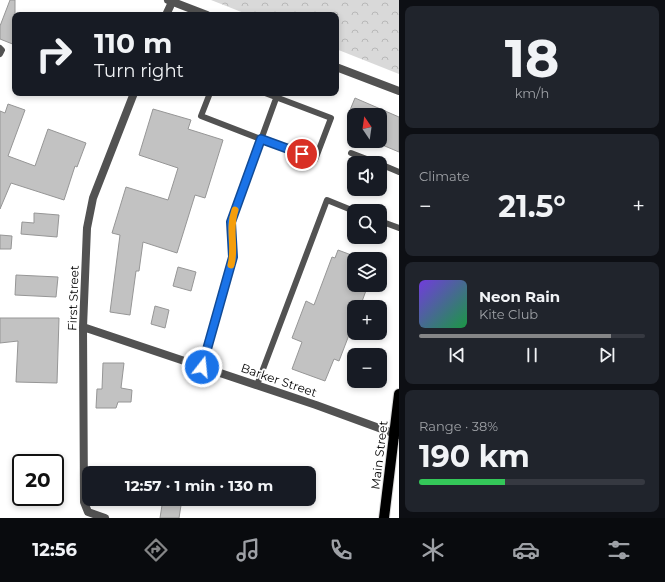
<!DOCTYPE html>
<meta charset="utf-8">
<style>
:root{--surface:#171b24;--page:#20242c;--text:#f1f3f6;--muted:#9ea1a6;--line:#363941;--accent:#858687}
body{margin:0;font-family:Montserrat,sans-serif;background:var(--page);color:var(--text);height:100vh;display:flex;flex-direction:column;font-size:15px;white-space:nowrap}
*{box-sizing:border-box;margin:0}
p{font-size:13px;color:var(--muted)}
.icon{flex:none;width:22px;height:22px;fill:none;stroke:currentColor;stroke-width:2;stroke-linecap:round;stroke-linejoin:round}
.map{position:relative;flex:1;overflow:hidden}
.side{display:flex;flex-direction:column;gap:6px;padding:6px;background:#0d0f14;width:266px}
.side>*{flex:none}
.guide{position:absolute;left:12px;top:12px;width:327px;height:84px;border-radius:8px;box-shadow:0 2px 6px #0003;background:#171b24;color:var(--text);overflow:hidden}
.needle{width:26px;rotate:347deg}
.buttons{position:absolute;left:347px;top:108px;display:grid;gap:8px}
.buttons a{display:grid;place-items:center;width:40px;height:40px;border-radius:8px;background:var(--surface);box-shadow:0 2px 6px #0003;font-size:20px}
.speed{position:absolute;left:12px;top:454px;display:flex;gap:8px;font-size:20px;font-weight:700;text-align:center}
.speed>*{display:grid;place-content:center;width:52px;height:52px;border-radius:50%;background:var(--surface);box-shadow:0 2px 6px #0003;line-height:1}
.speed .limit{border:2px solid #111;border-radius:6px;background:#fff;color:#111}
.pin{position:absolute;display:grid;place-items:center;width:34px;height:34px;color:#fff;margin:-17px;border:2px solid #fff;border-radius:50%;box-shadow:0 1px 4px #0007}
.me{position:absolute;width:44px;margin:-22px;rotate:16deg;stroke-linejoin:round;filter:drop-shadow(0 0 3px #0008)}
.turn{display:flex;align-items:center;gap:14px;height:84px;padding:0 16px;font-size:18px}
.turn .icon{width:52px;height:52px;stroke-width:2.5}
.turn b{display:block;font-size:28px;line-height:34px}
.big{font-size:30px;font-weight:700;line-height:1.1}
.side .widget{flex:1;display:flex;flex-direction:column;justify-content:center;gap:6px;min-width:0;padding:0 14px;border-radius:8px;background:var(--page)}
.side .dial{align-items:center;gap:0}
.dial b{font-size:52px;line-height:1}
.song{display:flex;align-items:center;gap:12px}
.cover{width:48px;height:48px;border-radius:6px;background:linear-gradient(135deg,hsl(260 70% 55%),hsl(140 70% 35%))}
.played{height:4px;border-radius:2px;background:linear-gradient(90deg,var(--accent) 85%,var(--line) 85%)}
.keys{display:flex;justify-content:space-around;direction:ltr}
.heat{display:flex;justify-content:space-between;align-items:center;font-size:22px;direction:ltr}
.charge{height:6px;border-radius:3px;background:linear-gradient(90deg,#34c759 38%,var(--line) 0)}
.trip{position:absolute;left:82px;top:466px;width:234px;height:40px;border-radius:8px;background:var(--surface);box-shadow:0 2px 6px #0003;font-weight:700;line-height:40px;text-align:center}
.dock{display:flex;height:64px;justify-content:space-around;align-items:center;background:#090b0e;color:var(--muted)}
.dock .icon{width:28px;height:28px}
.dock .on{color:var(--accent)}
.dock b{font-size:18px;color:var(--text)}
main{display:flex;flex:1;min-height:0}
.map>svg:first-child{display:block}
.park{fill:url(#park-crowns)}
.building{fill:#c2c2c2;stroke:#969696}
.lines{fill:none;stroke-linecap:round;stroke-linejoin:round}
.primary-casing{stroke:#dbdbdb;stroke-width:12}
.lane{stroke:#525252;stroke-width:6}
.street{stroke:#525252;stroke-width:8}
.primary{stroke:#000;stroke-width:10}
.route-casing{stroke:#114b97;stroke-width:10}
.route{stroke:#1a73e8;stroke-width:7}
.slow{stroke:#f59e0b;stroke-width:7}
.labels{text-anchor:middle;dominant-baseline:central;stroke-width:3.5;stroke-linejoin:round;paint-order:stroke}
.street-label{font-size:12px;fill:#000;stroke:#fff}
</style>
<main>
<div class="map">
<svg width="399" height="518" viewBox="0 0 399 518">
<defs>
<pattern id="park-crowns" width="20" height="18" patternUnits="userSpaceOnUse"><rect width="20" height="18" fill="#d9d9d9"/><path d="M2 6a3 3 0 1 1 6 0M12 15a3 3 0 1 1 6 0" fill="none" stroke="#b8b8b8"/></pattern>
</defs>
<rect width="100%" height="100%" fill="#fff"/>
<path class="park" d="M211,0h188v74l-63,-25v-34h-87z"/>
<path class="building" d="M10,0h5v45l-15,-6v-13z
M355,98l44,19v35l-19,-8v-29h-32z
M8,104l17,6 -17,46 27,10 13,-37 38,14 -9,24 -2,-1 -11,34 -53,-17 -11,26v-98l5,2z
M153,109l38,11 -3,9 35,11 -18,58 -10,-3 -18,58 -34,-11 -4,29h-3l-6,44 -20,-3 10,-77 -8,-2 14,-46 42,13 10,-32 -39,-13z
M34,213l25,2 -2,22 -36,-3 1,-12 12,1z
M0,235l12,1 -1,13h-11z
M338,250l16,6v29h14l-8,22h-6v15l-15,39 -5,-2 -9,22 -33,-12 10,-27 -10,-4 14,-37 8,4 18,-48 3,1z
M178,267l18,5 -5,19 -18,-5z
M16,275l42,2 -2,20 -41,-2z
M155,306l14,4 -4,18 -14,-4z
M0,318h59l-2,65 -41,-1 2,-41 -18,2z
M103,363h21l-3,25 11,2 -1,12h-13l-2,6h-20l1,-19h5z
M163,499h19l-3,19h-19z"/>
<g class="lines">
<defs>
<path id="primary" d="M384,518l15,-124"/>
</defs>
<use href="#primary" class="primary-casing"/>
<path class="lane" d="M0,48l2,2 -2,4
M210,93l-9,23 114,44 16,-42 -66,-25
M351,153l26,10
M380,164l19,8
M380,221l19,7
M202,367l31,-110 -2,-35 47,-129
M257,385l70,-185 27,11"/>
<path class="street" d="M168,0l39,15
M166,15l7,-15
M336,67l63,24
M83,327l233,78 82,30
M105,518l-17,-6 -4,-10 -1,-175 4,-99 6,-30 41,-105"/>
<use href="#primary" class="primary"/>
</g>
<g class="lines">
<defs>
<path id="route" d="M202,367l31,-110 -2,-35 30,-83 41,15"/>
</defs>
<use href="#route" class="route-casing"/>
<use href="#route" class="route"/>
<path class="slow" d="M231,265c5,-18 -3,-35 4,-55"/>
</g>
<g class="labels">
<g class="street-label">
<text transform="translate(73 298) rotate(-88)">First Street</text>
<text transform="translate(279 380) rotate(19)">Barker Street</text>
<text transform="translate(379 455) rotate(-83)">Main Street</text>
</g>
</g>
</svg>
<div class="buttons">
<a><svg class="needle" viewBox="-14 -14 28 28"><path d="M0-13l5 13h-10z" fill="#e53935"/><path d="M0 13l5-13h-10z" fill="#9ea1a6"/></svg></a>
<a><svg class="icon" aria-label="sound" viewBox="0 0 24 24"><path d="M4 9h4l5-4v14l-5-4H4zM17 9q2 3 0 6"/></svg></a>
<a><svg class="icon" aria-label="search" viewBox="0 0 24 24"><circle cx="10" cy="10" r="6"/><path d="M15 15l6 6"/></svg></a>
<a><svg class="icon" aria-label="layers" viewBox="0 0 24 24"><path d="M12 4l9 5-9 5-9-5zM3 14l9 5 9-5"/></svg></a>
<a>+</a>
<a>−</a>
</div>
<div class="speed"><div class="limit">20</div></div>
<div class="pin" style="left:302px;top:154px;background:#d93025"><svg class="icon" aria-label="arrive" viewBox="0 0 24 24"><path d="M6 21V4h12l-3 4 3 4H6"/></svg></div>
<svg class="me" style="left:202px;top:367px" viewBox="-20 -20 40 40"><circle r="17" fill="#1a73e8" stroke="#fff" stroke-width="3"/><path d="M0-11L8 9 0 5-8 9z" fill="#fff"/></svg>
<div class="trip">12:57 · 1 min · 130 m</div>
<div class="guide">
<div class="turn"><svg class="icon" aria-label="right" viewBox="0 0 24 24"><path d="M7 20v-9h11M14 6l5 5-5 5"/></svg><div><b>110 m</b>Turn right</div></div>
</div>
</div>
<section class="side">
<div class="widget dial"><b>18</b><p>km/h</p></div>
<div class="widget"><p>Climate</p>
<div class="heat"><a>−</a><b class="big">21.5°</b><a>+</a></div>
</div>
<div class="widget">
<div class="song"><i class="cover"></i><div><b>Neon Rain</b><p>Kite Club</p></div></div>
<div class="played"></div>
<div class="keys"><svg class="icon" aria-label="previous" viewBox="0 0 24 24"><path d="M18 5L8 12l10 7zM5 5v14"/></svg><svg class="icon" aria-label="pause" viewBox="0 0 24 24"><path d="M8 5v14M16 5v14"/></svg><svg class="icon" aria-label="next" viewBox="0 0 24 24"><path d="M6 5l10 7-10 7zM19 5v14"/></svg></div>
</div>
<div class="widget"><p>Range · 38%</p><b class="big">190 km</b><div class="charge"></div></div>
</section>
</main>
<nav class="dock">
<b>12:56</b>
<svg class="icon on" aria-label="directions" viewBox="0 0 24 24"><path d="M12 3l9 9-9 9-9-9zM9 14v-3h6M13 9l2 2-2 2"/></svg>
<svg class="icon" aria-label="music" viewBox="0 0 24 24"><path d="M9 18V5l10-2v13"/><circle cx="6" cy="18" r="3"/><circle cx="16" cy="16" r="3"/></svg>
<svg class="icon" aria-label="phone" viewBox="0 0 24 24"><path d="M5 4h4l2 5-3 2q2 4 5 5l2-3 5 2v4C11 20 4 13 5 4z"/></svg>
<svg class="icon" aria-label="climate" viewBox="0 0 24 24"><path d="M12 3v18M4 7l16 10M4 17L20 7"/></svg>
<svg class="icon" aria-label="car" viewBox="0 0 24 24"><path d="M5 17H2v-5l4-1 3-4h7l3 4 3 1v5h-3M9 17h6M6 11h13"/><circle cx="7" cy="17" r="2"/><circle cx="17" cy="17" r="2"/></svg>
<svg class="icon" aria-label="filters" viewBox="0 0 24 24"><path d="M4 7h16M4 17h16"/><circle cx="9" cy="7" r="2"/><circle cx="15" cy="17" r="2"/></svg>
</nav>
